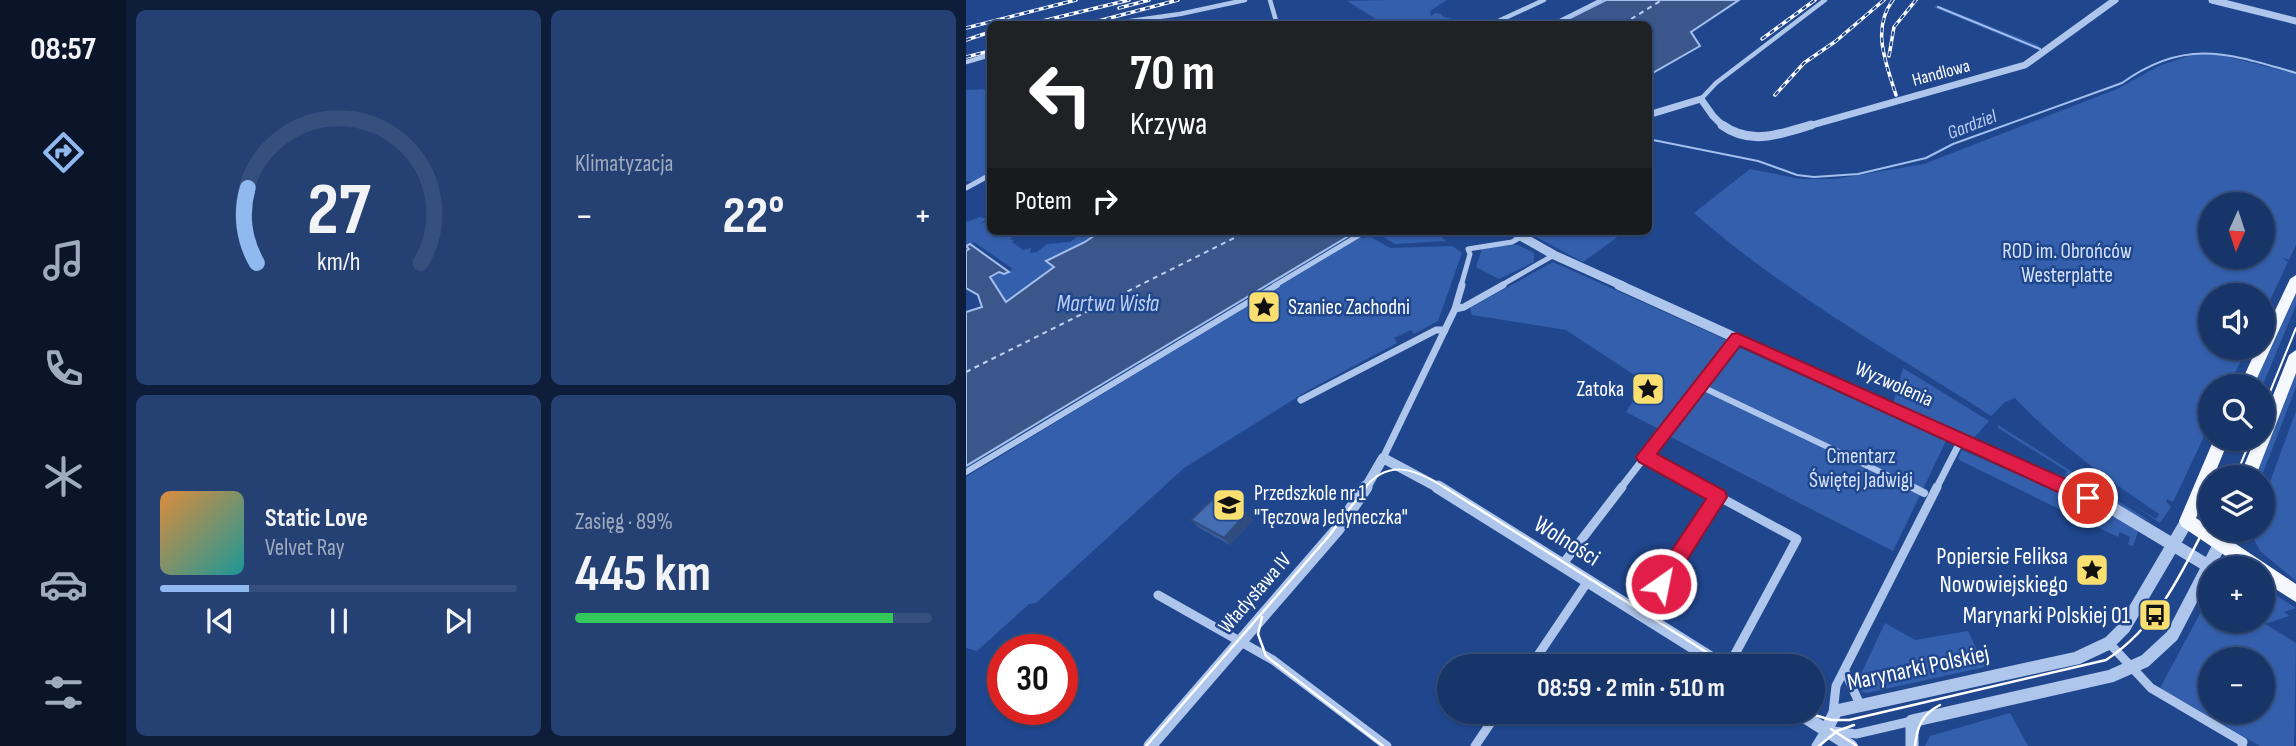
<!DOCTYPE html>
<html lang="pl">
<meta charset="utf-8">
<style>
:root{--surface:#18356a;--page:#254072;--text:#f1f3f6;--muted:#9fabc1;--line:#36507e;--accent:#90b9f0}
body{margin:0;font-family:"Sofia Sans Condensed",sans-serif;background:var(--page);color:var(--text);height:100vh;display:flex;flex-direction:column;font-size:26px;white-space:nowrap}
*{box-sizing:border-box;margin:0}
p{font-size:23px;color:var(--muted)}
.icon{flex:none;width:38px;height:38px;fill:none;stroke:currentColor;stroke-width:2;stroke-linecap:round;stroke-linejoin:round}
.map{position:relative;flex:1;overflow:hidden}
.side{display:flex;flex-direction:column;gap:10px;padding:10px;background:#0d1d3a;width:840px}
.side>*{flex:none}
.hud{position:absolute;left:21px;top:21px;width:665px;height:214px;border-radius:10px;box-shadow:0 2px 5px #0004,0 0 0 2px var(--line);background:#202124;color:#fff;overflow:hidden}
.needle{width:46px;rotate:183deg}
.controls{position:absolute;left:1232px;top:192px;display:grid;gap:14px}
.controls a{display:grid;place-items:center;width:77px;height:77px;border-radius:50%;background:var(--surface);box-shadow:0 2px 5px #0004,0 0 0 2px var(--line);font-size:35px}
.speed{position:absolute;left:21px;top:634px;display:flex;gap:14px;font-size:35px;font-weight:700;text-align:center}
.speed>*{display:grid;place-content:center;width:91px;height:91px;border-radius:50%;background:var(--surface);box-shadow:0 2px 5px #0004,0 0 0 2px var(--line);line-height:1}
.speed .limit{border:10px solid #d22;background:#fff;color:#111}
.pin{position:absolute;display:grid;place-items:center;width:60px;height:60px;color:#fff;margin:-30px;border:4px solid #fff;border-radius:50%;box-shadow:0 2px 7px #0007}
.me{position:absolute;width:77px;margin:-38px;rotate:33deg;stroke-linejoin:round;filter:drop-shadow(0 0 5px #0008)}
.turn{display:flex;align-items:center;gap:24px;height:147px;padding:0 28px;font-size:32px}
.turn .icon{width:91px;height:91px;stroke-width:2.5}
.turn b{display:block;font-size:49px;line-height:60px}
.then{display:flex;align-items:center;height:66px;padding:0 28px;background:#0003;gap:14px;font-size:26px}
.big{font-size:52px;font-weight:700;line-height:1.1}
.side .tile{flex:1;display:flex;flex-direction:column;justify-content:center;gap:10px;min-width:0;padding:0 24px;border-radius:10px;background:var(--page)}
.side .dial{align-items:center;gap:0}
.dial svg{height:182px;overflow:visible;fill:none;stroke:var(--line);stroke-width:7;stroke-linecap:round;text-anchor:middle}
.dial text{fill:var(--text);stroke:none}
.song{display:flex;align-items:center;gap:21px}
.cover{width:84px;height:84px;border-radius:10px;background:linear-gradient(135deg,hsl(30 70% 55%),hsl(180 70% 35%))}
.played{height:7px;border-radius:4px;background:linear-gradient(90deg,var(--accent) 25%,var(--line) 25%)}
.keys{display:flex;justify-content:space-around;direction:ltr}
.heat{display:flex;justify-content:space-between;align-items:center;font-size:38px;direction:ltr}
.charge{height:10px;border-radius:5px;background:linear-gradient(90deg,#34c759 89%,var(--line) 0)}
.side .tiles{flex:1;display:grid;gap:10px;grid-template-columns:repeat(2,1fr)}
.trip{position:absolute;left:471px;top:654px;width:388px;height:70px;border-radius:35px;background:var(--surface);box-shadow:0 2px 5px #0004,0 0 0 2px var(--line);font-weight:700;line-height:70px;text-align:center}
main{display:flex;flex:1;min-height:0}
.menu{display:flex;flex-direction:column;width:126px;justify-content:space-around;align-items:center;background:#0a152a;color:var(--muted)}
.menu .icon{width:49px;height:49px}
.menu .on{color:var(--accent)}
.menu b{font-size:32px;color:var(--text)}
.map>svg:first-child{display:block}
.green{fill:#345fac;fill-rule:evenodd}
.water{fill:#3a568a;stroke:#a3bfee;stroke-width:2}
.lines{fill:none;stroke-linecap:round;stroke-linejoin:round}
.stream{stroke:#a3bfee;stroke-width:2}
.ferry{stroke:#bbd0f3;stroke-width:2;stroke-dasharray:5 4.5;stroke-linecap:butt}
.pedestrian-far3{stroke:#afc6ec;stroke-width:3.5}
.pedestrian-far2{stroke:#afc6ec;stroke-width:5}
.pedestrian-far1{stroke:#afc6ec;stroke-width:6}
.pedestrian{stroke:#afc6ec;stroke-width:8}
.minor-far3{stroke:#afc6ec;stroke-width:4.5}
.minor-far2{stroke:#afc6ec;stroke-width:5}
.minor-far1{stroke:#afc6ec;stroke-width:7}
.minor{stroke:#afc6ec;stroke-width:9}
.tertiary-far3{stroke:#afc6ec;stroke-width:7}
.tertiary-far2{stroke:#afc6ec;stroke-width:9}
.tertiary-far1{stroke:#afc6ec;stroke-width:10}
.tertiary{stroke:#afc6ec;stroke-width:13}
.primary{fill:#f5f8ff;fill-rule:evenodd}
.tram-far1{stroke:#fff;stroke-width:2}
.tram{stroke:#fff;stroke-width:2.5}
.rail-casing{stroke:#fff;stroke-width:3.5}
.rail{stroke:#20478e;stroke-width:2;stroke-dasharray:5;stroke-linecap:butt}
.wall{fill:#3b5e9b}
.shaded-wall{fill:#304c7e}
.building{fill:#456db4;stroke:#304c7e;stroke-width:2}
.route{fill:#e11d48;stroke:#92132f;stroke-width:2}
.labels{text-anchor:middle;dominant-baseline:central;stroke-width:5;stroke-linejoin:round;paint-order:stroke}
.far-street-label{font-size:18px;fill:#fff;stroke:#20478e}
.far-water-label{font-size:19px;font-style:italic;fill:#bbd0f3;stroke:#20478e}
.park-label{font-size:21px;fill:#d5e2f9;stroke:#20478e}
.poi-label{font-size:21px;fill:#fff;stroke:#20478e;text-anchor:start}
.street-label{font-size:21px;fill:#fff;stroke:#20478e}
.water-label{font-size:23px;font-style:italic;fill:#bbd0f3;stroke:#20478e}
.near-street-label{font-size:24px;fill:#fff;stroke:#20478e}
.near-poi-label{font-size:24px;fill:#fff;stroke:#20478e;text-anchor:end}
</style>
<main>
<nav class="menu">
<b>08:57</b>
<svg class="icon on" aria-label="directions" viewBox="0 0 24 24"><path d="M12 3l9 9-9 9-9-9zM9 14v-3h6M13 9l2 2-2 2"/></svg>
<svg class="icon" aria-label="music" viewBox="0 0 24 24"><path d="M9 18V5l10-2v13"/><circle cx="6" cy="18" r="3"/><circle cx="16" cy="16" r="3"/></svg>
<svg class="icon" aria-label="phone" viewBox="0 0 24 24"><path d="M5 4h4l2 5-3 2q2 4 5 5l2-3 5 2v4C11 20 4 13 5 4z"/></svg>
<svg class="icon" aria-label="climate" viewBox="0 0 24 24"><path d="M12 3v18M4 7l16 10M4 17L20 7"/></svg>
<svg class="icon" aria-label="car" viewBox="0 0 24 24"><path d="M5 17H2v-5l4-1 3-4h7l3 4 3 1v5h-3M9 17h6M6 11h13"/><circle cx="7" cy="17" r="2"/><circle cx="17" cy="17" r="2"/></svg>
<svg class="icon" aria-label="filters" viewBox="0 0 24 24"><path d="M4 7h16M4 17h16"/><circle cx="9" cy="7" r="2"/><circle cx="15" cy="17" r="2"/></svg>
</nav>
<section class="side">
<div class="tiles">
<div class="tile dial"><svg viewBox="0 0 100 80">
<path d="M14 69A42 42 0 1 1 86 69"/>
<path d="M14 69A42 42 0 0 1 10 36" stroke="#90b9f0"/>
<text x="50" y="56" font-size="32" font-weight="700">27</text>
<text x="50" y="72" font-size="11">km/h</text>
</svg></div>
<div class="tile"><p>Klimatyzacja</p>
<div class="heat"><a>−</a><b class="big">22°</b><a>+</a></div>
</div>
<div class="tile">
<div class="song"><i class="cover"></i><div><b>Static Love</b><p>Velvet Ray</p></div></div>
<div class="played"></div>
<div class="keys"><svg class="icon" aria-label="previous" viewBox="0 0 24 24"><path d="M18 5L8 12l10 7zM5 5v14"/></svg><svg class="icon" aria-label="pause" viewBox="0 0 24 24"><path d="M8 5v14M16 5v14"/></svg><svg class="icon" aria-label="next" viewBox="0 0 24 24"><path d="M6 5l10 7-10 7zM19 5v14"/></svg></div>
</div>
<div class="tile"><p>Zasięg · 89%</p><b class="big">445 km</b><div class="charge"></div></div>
</div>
</section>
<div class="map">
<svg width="1330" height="746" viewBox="0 0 1330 746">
<rect width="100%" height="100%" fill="#20478e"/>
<path class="green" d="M423,0h58l-17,11 1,5 4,-3 6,1 3,3 27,7h-52l-14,-4v4h-21l-37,-23z
M971,5l103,41 -5,3 -102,-42z
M1247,53l83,21v171l-7,15 -8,-3 7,5 -25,53v-19h-53v52h37l-19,39h-18v37l-37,78 -6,-3 -1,2 5,6 -11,16 -32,-21 28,17 3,-5c-52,-35 -101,-70 -144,-116l-10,4 -14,14c-101,-65 -205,-122 -297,-203l56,-44 50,10h35l89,-15 193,-75 42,-23 35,-12zM1244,205h53v52h-53z
M24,89v84l-16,9 -8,-1v-91z
M14,217l7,2 -9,6 12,-5v11h11l-3,4 15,2 -3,2 4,1 -2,2 11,8 8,-2 -1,5 7,-1 10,-8 23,-2 14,-11h17l-16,11 -38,19 8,5 -49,36 -16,-25 9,-5 6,2 8,-5 -39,-27 -7,3 3,4 -4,2v-29z
M469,231l11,10 -51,3 -20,-12z
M559,231h64l30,5 -36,26z
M405,237l19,11 62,-2 10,7 -24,68 -24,13 -3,-4 -17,8 3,5 -90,48 -123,77 -148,135 -7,1 -52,47 -11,-3v-171l393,-239z
M533,245h19l16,8v9l-35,17 -23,-12 6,-18z
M587,262l178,80 -70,88 -35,-18 19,-30 -79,-52 -94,-15 -2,-7z
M1330,292v13l-34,82h-9z
M770,346l210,95 -53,110 -226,-116z
M937,368l86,53 -17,19 -79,-36z
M1330,372v15l-35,91h-6z
M1330,411v170l-35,-29 -11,-19 1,-3h12v-29z
M1032,425l133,84 22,14 -102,-47 -2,-5 15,6 3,-6 -69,-43z
M996,450l127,56 -3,16 -125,-61 -3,-3z
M1134,510l39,19 -6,17 -5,-2 2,-7 -10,-5 -2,5 -25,-12 3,-13z
M1297,587l33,21 -12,4 5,4 -24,8 31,19 -2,103h-34l-100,-58 50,-93v26h53zM1244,660h53v52h-53z
M919,623l30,17 53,-9 17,36 -118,26 -5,-1 -5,-10z
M1044,713l18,33h-103l5,-10z"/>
<path class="water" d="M640,0h133l-48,32 9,14 -51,29 -1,-51h-90z
M135,231h256l-391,235v-154l16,-5 -4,-12 -12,-7v-37l3,-2 -3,-3 4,-2 39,28 -5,2 -5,-2 -9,5 16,25 48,-35 -8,-6 39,-19z"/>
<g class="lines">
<path class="stream" d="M972,7l102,42
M682,139l110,22 39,14 17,2 44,-3 68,-16 27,-14 169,-61c63,-45 105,-30 174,-10"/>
<path class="ferry" d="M657,24l39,-24
M0,372l282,-141"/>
<path class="pedestrian-far3" d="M587,24l48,-24"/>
<path class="pedestrian-far2" d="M308,286l92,-55"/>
<path class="pedestrian-far1" d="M734,386l216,103
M0,472l311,-187"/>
<path class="pedestrian" d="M946,487l12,6"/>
<path class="minor-far3" d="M304,0l7,24
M143,24l71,-10 65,-14
M526,24l52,-24
M0,62l24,-7
M735,99l15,-16 109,-83"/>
<path class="minor-far2" d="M0,188l24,-13
M495,286l9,-32 -2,-5 44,-7 9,-5
M534,286l54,-31"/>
<path class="minor-far1" d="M489,309l9,-2 39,-22
M335,400l135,-70h9
M679,457l60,32
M417,458l72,-149 7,-24
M654,489l117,-151
M970,489l25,-49"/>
<path class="minor" d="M735,487l96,52 -69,128
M596,565l60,-78
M192,595l115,65 114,86
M675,614l77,-117
M1143,643l42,45 92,54 -1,4
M564,667l58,-86
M879,671l16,36
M867,713l3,-27 101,-199
M509,746l23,-34
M850,746l10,-16 30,4 56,-13"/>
<path class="tertiary-far3" d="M1246,0l84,21
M682,115l53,-16 12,17 11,11
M839,127l220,-62 90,-65"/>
<path class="tertiary-far2" d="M756,125c29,21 58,9 89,0
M546,231l42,24 69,31"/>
<path class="tertiary-far1" d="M653,285l450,204
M399,489l18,-31 58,31"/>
<path class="tertiary" d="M472,487l287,180
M1099,487l50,23 95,57
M831,712l54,34
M860,730l10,-19 241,-53 32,-15 15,-15 63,-107
M184,746l187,-216 29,-43
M946,746v-25l199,-45 34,-15 27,-25 49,-94"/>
<path class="primary" d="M1330,275v18l-43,94h-14l18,-39h6v-12l27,-57z
M1330,350v23l-41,105h-16l16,-39h8v-18l26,-66z
M1248,439h15l-16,39h-3v7l-14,33 14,9v3h5l81,54v18l-33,-21v-12h-18l-64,-43 -2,-5z"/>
<path class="tram-far1" d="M1297,409l33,-81
M1269,478l16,-39
M398,489c25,-33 55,-18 83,0"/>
<path class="tram" d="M478,487l286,180
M296,617l-4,17 8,22 117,90
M839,712l26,8h18l257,-60c52,-34 77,-89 104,-143
M865,729l26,17
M180,746l182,-209 38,-50
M853,746l18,-15 17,-6
M949,746c2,-19 7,-32 25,-41"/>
<defs>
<path id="rail" d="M927,0c-22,29 -7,63 3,95
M153,8l30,-8
M64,24l99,-24
M121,24l91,-24
M0,28l110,-28
M796,39l53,-39
M0,40l24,-8
M923,56l5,-29 22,-27
M0,57l24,-6
M809,95l29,-32 32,-22 48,-41"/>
</defs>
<use href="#rail" class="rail-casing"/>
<use href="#rail" class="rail"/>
</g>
<path class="wall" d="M263,508l24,12 -23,25 -32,-18 -7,-7z"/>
<path class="shaded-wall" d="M257,500l6,8 -3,3 -6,-7z
M281,513l6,7 -23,25 -6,-7z"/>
<path class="building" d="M250,496l7,4 -3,4 16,8 3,-3 8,4 -23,25 -33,-18z"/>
<path class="route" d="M771,333l358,159 2,6 -2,5 -7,3 -6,-3 -342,-157 -83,108 68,37 2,6 -59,93 -7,3 -7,-3 -3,-6 3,-7 52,-78 -67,-37 -3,-5 96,-123z"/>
<defs>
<symbol id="sight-square" viewBox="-11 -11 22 22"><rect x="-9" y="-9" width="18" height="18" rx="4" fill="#f9de70" stroke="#20478e"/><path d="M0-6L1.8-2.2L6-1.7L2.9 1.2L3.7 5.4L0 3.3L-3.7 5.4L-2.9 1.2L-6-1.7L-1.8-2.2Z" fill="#111"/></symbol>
<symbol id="school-square" viewBox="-11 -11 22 22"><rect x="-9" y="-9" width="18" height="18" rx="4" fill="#f9de70" stroke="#20478e"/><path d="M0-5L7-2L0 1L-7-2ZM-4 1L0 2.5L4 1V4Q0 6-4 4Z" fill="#111"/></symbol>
<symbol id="bus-square" viewBox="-11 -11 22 22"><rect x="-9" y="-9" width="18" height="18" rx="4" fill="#f9de70" stroke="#20478e"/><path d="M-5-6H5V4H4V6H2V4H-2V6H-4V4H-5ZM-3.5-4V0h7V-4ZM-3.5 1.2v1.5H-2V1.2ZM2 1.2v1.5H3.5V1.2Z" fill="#111"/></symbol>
</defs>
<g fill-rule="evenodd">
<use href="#sight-square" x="279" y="288" width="38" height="38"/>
<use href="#sight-square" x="663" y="370" width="38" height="38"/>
<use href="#school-square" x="244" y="486" width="38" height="38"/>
<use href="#sight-square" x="1107" y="551" width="38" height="38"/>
<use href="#bus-square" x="1170" y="596" width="38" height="38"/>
</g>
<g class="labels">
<g class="far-street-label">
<text transform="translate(975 73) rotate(-15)">Handlowa</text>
</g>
<g class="far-water-label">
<text transform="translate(1006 125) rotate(-21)">Gardziel</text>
</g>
<g class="park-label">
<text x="1101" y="251">ROD im. Obrońców<tspan x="1101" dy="24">Westerplatte</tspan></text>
<text x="895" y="456">Cmentarz<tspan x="895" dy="24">Świętej Jadwigi</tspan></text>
</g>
<g class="poi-label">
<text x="322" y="307">Szaniec Zachodni</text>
<text x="658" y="389" text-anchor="end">Zatoka</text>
<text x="288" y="493">Przedszkole nr 1<tspan x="288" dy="24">"Tęczowa Jedyneczka"</tspan></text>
</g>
<g class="street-label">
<text transform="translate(928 384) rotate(24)">Wyzwolenia</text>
<text transform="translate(289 593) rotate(-49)">Władysława IV</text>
</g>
<g class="water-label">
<text x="142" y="304">Martwa Wisła</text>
</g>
<g class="near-street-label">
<text transform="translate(601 541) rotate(32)">Wolności</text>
<text transform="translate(952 668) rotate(-12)">Marynarki Polskiej</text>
</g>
<g class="near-poi-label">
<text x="1102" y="556">Popiersie Feliksa<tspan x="1102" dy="28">Nowowiejskiego</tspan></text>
<text x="1164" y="615">Marynarki Polskiej 01</text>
</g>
</g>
</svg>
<div class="controls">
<a><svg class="needle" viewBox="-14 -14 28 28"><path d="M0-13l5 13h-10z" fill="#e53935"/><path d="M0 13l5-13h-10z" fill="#9fabc1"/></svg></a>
<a><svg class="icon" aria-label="sound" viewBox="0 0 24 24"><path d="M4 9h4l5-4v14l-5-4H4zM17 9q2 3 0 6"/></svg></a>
<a><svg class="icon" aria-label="search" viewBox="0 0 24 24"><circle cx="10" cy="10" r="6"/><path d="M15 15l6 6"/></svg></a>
<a><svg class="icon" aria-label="layers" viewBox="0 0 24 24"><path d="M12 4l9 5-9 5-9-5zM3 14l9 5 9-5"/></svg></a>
<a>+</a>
<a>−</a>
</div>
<div class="speed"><div class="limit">30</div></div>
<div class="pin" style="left:1122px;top:498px;background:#d93025"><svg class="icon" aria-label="arrive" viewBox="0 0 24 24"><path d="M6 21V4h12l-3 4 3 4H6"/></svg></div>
<svg class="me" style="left:695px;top:584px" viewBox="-20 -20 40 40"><circle r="17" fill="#e11d48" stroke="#fff" stroke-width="3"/><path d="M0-11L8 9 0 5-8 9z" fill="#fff"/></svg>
<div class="trip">08:59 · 2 min · 510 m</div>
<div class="hud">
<div class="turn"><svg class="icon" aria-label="left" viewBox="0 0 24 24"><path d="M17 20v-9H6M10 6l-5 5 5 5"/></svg><div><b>70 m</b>Krzywa</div></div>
<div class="then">Potem<svg class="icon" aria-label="right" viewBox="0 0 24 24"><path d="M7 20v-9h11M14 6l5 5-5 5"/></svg></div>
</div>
</div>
</main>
